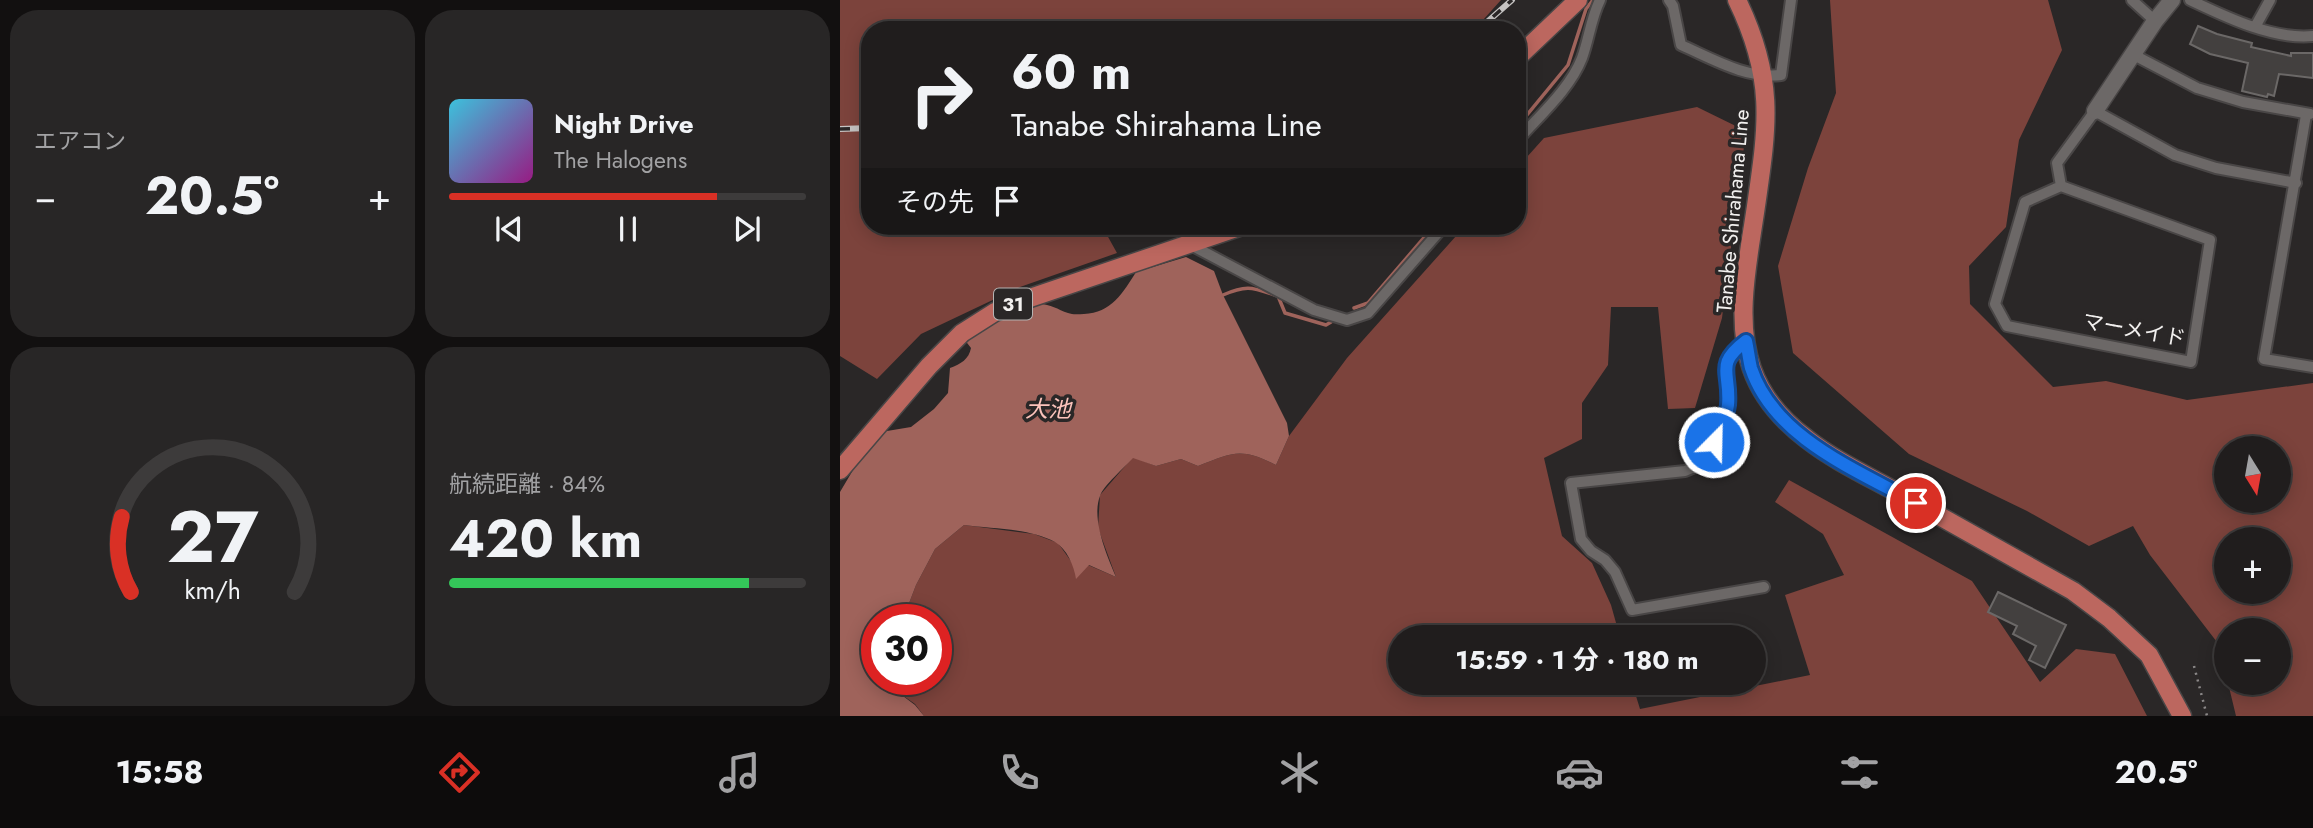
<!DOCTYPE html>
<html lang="ja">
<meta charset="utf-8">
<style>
:root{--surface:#201d1d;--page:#282626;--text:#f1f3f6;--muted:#a2a2a4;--line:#3d3b3b;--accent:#d93025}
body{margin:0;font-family:Jost,"Noto Sans JP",sans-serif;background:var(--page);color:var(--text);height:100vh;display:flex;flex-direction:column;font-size:26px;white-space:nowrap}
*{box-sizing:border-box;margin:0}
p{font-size:23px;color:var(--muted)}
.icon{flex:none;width:38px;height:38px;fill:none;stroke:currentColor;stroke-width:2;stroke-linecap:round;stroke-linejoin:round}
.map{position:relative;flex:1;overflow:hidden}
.sheet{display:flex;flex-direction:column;gap:10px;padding:10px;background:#121010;width:840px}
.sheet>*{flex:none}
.guide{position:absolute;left:21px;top:21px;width:665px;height:214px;border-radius:28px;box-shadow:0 4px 18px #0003,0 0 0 2px var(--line);background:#201d1d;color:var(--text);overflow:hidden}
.needle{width:46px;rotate:169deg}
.fabs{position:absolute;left:1374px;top:436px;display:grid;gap:14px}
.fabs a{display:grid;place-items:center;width:77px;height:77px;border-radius:50%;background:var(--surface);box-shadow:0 4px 18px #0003,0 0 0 2px var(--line);font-size:35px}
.speed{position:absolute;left:21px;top:604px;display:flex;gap:14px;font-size:35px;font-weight:700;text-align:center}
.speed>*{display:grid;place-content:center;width:91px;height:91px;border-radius:50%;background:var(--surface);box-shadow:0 4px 18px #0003,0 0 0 2px var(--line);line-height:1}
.speed .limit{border:10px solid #d22;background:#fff;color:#111}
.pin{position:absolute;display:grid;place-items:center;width:60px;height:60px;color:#fff;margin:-30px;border:4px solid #fff;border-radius:50%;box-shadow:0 2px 7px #0007}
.me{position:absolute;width:77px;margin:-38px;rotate:23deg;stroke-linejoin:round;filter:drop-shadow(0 0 5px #0008)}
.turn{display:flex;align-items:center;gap:24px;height:147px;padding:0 35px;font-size:32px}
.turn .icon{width:91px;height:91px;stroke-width:2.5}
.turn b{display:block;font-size:49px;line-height:60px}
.then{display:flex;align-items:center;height:66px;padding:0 35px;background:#0003;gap:14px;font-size:26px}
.big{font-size:52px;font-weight:700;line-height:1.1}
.sheet .widget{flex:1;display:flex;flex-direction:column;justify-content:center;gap:10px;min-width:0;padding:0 24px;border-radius:28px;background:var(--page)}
.sheet .dial{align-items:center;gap:0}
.dial svg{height:182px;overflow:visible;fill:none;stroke:var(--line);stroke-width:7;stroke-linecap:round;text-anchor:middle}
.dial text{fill:var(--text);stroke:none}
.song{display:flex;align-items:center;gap:21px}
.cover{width:84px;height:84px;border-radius:10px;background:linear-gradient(135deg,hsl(190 70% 55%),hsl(310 70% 35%))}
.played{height:7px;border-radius:4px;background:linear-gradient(90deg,var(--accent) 75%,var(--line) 75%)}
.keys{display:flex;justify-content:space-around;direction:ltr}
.heat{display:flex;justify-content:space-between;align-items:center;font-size:38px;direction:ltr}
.charge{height:10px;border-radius:5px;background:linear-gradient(90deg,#34c759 84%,var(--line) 0)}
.sheet .tiles{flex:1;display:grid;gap:10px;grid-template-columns:repeat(2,1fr)}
.trip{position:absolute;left:548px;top:625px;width:378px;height:70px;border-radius:35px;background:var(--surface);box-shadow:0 4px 18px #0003,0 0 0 2px var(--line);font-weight:700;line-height:70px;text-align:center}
.tabs{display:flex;height:112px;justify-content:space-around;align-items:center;background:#0d0c0c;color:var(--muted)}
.tabs .icon{width:49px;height:49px}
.tabs .current{color:var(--accent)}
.tabs b{font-size:32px;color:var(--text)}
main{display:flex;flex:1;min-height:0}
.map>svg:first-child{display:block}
.forest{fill:#7c433c;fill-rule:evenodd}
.water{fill:#9f635b}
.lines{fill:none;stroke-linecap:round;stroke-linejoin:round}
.stream{stroke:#9f635b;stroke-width:3.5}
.building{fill:#43403f;stroke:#6b6867;stroke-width:2}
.street-casing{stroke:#494646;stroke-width:14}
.secondary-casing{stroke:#494646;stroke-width:19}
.primary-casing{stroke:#494646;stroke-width:21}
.path{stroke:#8b8888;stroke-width:2.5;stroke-dasharray:2 5;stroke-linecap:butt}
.street{stroke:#6c6867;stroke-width:10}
.secondary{stroke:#6c6867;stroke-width:16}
.primary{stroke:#bc675f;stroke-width:18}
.rail-casing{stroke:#c6c4c3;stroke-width:6}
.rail{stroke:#2a2727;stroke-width:3.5;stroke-dasharray:10;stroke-linecap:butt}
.route-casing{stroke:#114b97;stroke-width:18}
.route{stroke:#1a73e8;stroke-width:12}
.labels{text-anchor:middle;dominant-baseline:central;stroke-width:7;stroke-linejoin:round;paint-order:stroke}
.shield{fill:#2a2727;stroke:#b6b4b3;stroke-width:2}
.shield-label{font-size:19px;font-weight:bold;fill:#f2f0ef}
.street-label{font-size:21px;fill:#f2f0ef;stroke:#2a2727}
.water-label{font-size:23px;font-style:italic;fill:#fcc3bb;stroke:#2a2727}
</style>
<main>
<section class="sheet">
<div class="tiles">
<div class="widget"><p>エアコン</p>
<div class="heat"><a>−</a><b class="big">20.5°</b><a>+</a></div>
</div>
<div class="widget">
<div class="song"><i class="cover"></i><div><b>Night Drive</b><p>The Halogens</p></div></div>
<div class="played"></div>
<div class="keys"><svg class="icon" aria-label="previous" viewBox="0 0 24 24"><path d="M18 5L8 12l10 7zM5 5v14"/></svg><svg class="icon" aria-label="pause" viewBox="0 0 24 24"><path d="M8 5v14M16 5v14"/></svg><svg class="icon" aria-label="next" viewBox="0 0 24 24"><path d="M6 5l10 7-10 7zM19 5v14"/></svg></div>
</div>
<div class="widget dial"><svg viewBox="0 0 100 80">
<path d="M14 69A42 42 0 1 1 86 69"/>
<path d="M14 69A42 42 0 0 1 10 36" stroke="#d93025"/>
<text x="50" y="56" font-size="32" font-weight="700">27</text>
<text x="50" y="72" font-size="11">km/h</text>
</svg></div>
<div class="widget"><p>航続距離 · 84%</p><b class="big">420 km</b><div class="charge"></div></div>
</div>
</section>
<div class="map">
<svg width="1473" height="716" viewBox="0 0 1473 716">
<rect width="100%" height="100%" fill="#2a2727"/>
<path class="forest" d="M0,0h661l-27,30h-604v196h232l15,27 -97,34 -99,47 -44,45 -37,-23z
M990,0h218l14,50 -43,90 -13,87 -37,39 1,38 83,83 53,-6 81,19 126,-17v333h-77l-8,-33 50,-1v-52h-52v42l-6,-26 -70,-91 -17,-29 -44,20 -62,-35 -118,-57 -116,-101 -15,-87 30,-98 28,-75zM1386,448h52v52h-52zM1386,539h52v53h-52z
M857,107l49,24 -24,187 -27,90 -27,1 -10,-102h-47l-3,58 -26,38v36l-38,19 18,78 30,27 19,42 9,32h-220v45l232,1 8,26 170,-34 -25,-80 59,-20 -21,-41 -48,-32 14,-22 183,101 68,101 36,-33 39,5 32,62h-1223l-9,-12 -20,-14 -2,-11h43v-59l-33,-1 13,-34 19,-36 29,-24 70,9 24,9 15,21 15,1 28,12 -18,-49 2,-33 33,-38 23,9 25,-7 17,7c35,-14 43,-19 78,-1l13,-29 58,-78 118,-132h52v-58l27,-30z"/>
<path class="water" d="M346,257l28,14 9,24 64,128 2,13 -13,29c-35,-18 -43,-13 -78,1l-17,-7 -25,7 -23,-8c-8,9 -30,28 -33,38 -9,23 7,60 16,81l-27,-12 -13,14c-2,-13 -9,-30 -21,-37 -25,-14 -62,-13 -91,-17l-29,24 -19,36 -13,34 -26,1v59h16l2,11 20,15 9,11h-84v-224l35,-59 36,-6 23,-18 14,-16 2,-25c11,-4 19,-9 21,-20l-7,-9c17,-10 55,-34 73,-35 12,-1 20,5 31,9 5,2 11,1 16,1 27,-1 39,-21 52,-42z"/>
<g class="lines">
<path class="stream" d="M677,127l51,-62 18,-56 7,-9
M383,295c25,-11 30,-7 55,1l7,17 41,12 5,-3
M514,308l14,-5 66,-77"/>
</g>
<path class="building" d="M1358,26l19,8 35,9 -1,4 40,9v-3h22v25l-34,-4 -5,22 -6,-2 -1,3 -25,-6 6,-28 -38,-9 -20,-10z
M1158,592l68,33 -21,43 -16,-8 7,-14 -23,-12 4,-8 -29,-14z"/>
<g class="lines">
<defs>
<path id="street" d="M829,0l4,6 8,39c32,14 65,34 100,30l10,-75
M1292,0l23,21
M1350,0c36,17 83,40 123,36
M1415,27l15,-27
M1292,54l65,34 46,14 67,12
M1466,115l-42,244 49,8
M677,141c22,-25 53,-52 65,-83 7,-19 9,-40 18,-58
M1221,186l149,54 -19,122 -184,-36 -12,-22 30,-102 36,-16 -4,-23 38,-52 80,44 41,13 80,15
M349,244l125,66 33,10 21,-7 76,-87
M906,342c-37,26 -8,36 -19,70 -5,17 -15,35 -23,51l-19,8 -114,12 10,56 10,12 14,9 10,12 17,38 132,-23"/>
<path id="secondary" d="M1255,111l60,-90 17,-21"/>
<path id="primary" d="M897,0c38,78 31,124 19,206 -7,50 -22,114 -4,163 10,28 31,52 55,70 28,22 63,38 95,56 57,32 114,64 171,96l36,27 40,37 33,61
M677,58l61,-58
M0,470l89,-104 33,-33 33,-21 29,-12 218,-74"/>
</defs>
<use href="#street" class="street-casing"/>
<use href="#secondary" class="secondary-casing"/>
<use href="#primary" class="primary-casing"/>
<path class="path" d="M1354,666l13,50"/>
<use href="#street" class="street"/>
<use href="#secondary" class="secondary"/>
<use href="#primary" class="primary"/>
<defs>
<path id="rail" d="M638,30l34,-30
M0,129l30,-1"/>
</defs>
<use href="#rail" class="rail-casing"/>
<use href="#rail" class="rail"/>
</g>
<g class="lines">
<defs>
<path id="route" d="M874,442c5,-12 13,-25 14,-37 3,-33 -14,-40 18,-64 2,9 3,19 5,27 23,70 106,102 165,135"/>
</defs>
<use href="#route" class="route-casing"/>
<use href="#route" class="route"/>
</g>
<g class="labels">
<rect class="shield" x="154" y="288.5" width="38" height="31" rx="5"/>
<g class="shield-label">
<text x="173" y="304">31</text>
</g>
<g class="street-label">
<text transform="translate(893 211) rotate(-85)">Tanabe Shirahama Line</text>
<text transform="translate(1294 330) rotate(10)">マーメイド</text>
</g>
<g class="water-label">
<text x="208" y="409">大池</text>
</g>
</g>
</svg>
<div class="fabs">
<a><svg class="needle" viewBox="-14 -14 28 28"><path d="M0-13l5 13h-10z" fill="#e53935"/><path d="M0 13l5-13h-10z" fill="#a2a2a4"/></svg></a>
<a>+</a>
<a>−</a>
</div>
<div class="speed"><div class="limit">30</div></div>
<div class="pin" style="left:1076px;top:503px;background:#d93025"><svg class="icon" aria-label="arrive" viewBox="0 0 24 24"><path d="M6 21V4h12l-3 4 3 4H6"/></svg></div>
<svg class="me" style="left:874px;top:442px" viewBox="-20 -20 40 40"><circle r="17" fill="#1a73e8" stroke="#fff" stroke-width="3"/><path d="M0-11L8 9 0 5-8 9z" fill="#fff"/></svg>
<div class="trip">15:59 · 1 分 · 180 m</div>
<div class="guide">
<div class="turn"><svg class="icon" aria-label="right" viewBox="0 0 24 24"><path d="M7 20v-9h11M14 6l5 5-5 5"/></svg><div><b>60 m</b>Tanabe Shirahama Line</div></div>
<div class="then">その先<svg class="icon" aria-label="arrive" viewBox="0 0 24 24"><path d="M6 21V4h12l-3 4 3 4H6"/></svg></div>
</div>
</div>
</main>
<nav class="tabs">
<b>15:58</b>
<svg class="icon current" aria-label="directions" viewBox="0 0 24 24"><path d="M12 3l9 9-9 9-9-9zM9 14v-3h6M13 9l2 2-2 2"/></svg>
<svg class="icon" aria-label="music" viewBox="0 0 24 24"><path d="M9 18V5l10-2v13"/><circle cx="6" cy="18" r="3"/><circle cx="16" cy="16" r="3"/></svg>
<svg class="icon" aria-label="phone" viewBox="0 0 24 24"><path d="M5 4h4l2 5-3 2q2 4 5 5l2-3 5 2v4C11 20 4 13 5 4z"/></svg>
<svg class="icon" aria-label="climate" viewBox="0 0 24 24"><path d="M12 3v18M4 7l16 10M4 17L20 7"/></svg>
<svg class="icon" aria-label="car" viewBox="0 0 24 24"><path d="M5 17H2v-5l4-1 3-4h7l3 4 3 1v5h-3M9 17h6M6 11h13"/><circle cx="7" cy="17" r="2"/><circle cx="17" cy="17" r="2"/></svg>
<svg class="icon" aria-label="filters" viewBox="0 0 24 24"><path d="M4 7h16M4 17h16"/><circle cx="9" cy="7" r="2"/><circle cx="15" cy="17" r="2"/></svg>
<b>20.5°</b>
</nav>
